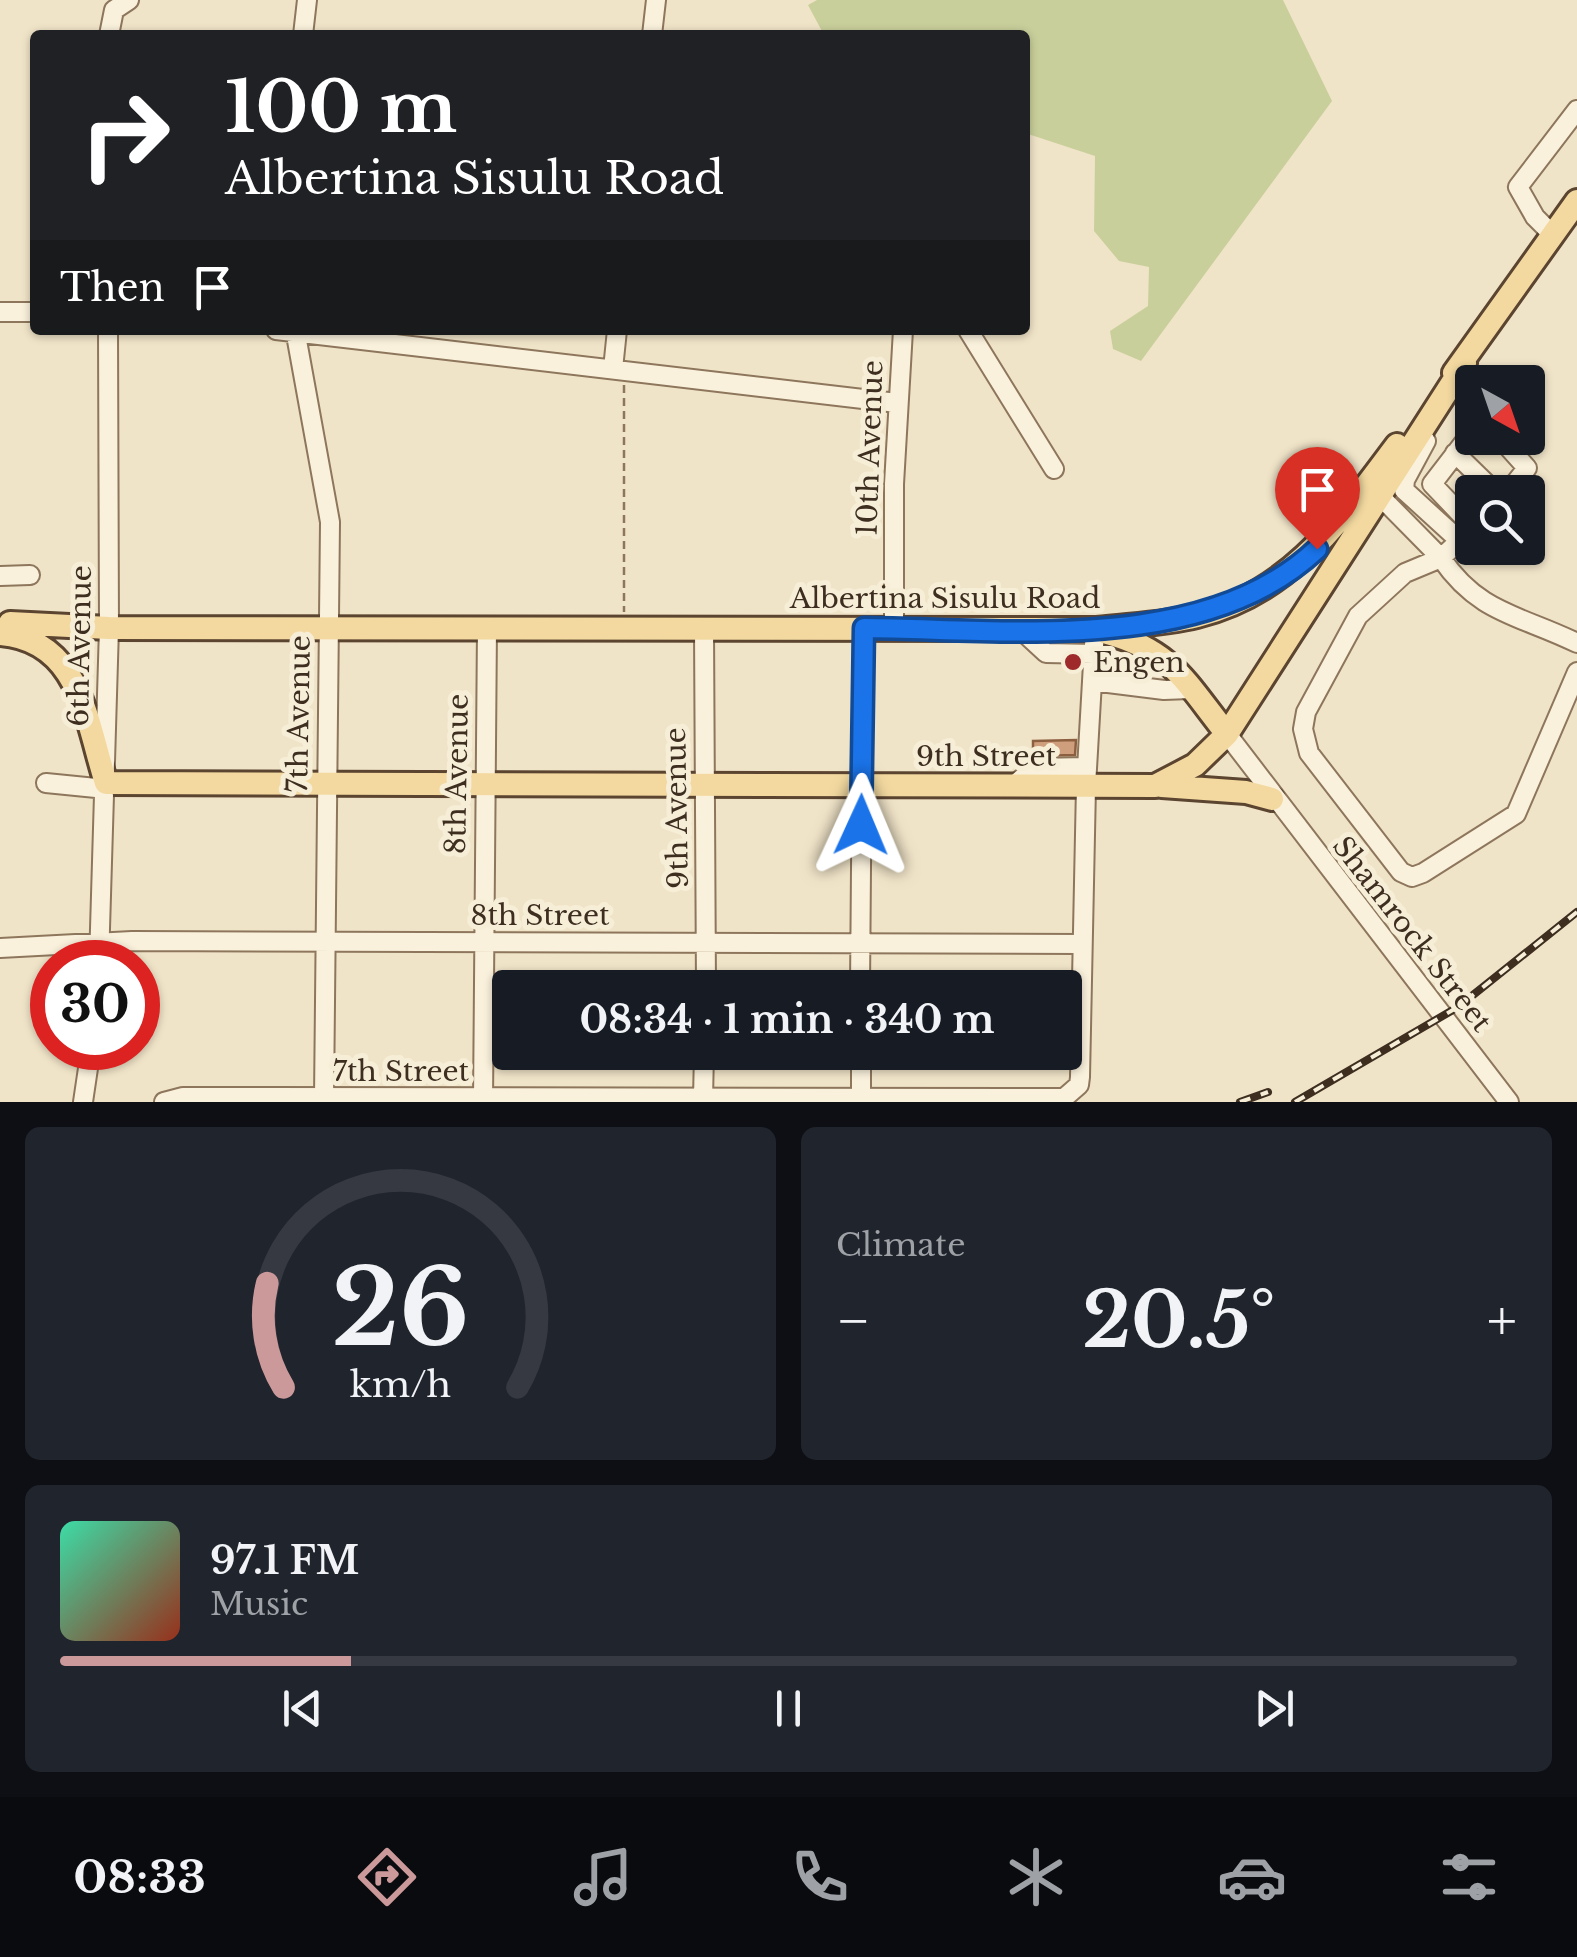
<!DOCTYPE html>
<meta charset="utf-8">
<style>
:root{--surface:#171b24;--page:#20242c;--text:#f1f3f6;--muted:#9ea1a6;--line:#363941;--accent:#cc999b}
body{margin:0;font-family:"Libre Baskerville",serif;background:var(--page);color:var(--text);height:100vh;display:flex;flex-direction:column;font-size:38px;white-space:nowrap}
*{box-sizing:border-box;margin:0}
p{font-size:32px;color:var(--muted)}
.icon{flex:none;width:55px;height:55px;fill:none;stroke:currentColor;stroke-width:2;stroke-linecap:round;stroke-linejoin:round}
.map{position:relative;height:1102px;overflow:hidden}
.sheet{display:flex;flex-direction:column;gap:25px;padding:25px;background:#0d0f14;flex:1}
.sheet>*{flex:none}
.top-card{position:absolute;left:30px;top:30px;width:1000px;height:305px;border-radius:10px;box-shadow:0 2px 8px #0004;background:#202124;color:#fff;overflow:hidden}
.needle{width:65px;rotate:140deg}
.tools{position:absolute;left:1455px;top:365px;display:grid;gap:20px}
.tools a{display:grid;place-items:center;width:90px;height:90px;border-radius:10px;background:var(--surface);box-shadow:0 2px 8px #0004;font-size:50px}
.speed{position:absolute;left:30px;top:940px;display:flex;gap:20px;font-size:50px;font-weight:700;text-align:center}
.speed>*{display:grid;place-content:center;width:130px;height:130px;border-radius:50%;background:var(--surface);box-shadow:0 2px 8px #0004;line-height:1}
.speed .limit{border:15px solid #d22;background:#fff;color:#111}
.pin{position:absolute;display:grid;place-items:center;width:85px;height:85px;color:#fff;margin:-102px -42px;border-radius:50% 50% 50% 0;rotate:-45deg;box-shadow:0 0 10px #0007}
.pin .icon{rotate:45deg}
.me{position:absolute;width:110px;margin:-55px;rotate:1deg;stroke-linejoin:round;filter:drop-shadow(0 0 8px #0008)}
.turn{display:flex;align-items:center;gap:35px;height:210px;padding:0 30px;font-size:45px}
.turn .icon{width:130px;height:130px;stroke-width:2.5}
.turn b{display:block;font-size:70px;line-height:85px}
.then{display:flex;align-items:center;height:95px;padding:0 30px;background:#0003;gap:20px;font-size:38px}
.big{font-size:75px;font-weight:700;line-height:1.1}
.sheet .card{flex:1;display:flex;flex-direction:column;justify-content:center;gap:15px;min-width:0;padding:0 35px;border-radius:15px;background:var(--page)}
.sheet .dial{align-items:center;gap:0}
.dial svg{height:260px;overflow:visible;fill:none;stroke:var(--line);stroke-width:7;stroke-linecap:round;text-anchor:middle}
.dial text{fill:var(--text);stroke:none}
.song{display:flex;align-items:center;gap:30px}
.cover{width:120px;height:120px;border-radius:15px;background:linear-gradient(135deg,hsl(160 70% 55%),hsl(10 70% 35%))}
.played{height:10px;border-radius:5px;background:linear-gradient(90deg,var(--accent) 20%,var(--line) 20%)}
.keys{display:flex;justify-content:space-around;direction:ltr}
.heat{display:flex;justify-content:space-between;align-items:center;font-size:55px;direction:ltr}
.sheet .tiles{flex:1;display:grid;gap:25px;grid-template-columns:1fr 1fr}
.card:last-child{grid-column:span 2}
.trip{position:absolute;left:492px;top:970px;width:590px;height:100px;border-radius:10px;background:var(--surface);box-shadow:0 2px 8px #0004;font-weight:700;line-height:100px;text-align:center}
.menu{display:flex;height:160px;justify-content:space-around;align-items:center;background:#090b0e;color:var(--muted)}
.menu .icon{width:70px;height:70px}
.menu .active{color:var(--accent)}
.menu b{font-size:45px;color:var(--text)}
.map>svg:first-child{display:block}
.green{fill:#c9cf9b}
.building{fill:#cf9f7d;stroke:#8d5f41;stroke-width:2.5}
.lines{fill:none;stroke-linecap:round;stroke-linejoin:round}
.minor-casing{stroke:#8d765c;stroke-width:22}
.major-casing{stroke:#5b4430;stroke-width:28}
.path{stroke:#8d765c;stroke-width:2.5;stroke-dasharray:8 5;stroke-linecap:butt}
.minor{stroke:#faf1dc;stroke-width:18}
.major{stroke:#f3d9a0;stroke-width:22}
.rail-casing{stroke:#3d2e20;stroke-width:8}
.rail{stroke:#f7eed8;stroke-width:4;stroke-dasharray:11;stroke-linecap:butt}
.route-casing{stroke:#114b97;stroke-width:25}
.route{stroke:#1a73e8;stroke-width:18}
.poi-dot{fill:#9e2a2b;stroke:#f7eed8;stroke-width:4}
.labels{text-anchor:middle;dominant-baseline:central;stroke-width:10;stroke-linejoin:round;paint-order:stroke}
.street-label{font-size:28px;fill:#3d2e20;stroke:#f7eed8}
.poi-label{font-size:28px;fill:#3d2e20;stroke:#f7eed8;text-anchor:start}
</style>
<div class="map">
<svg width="1577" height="1102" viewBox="0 0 1577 1102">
<rect width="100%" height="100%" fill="#f0e4c8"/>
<path class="green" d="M817,0h466l49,101 -191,260 -28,-12 -3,-18 38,-25 1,-39 -30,-6 -25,-30 1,-75 -70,-23v-98h-201l-16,-30z"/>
<path class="building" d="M1076,740l-1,15 -42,1v-15z"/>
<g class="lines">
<defs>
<path id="minor" d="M109,35l5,-25 15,-10
M303,35l4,-35
M652,35l4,-35
M1553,235l-18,-18 -17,-30 59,-77
M0,312h35
M276,330l621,73
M968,330l86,139
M296,335l34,187 -6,576
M613,369l4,-39
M1472,432l-40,52 40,42
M1500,438l27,30 -19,24
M1426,441l-21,39 -1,10 56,51
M1455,453l40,39
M1374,490l67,68 -36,15 -47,43 -52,96 -3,17 6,24 92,119 11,5 11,-4 93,-59 61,-142
M1472,529l-31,29c38,56 79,57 136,85
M0,576l30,-1
M704,628l2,360
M894,628v-144l9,-154
M1019,628l27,25 48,1
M1092,681l72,9 26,-1
M1227,734l282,368
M46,783l60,6
M1013,786l21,-18 53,-1
M0,948l132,-7 949,3
M99,962l10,-334 -1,-298
M860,988l3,-360
M861,1052v48
M703,1099l1,-47
M83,1102l8,-54
M164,1102l19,-5 881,1 15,-13 1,-8 6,-291 9,-157
M483,1102l4,-475"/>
<path id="major" d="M1454,373l123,-172
M10,623l99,5 988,1c33,-4 68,-5 100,-13 96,-24 144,-97 200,-171
M1107,633c66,18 79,50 120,101
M0,634c80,6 86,86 106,149l1049,3 40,-21 32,-31 238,-371
M1162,786l84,6 26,7"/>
</defs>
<use href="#minor" class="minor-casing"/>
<use href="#major" class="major-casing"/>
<path class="path" d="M624,385v227"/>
<use href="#minor" class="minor"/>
<use href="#major" class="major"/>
<defs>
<path id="rail" d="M1240,1102l28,-10
M1295,1102l163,-95 119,-95"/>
</defs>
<use href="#rail" class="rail-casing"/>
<use href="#rail" class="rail"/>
</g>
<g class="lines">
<defs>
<path id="route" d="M861,825l3,-197c144,1 341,27 453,-79"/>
</defs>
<use href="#route" class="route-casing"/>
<use href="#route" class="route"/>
</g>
<circle class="poi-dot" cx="1073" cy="662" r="10"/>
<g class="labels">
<g class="street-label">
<text transform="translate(870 448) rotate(-88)">10th Avenue</text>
<text x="945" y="598">Albertina Sisulu Road</text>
<text transform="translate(80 646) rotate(-89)">6th Avenue</text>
<text transform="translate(299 714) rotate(-89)">7th Avenue</text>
<text x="986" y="756">9th Street</text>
<text transform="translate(457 774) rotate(-89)">8th Avenue</text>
<text transform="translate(677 808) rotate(-91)">9th Avenue</text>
<text x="540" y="915">8th Street</text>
<text transform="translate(1412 934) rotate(52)">Shamrock Street</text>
<text x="401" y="1071">7th Street</text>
</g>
<g class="poi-label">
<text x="1093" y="662">Engen</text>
</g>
</g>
</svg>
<div class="tools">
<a><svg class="needle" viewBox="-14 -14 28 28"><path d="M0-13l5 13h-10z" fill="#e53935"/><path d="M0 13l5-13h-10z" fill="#9ea1a6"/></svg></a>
<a><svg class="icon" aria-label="search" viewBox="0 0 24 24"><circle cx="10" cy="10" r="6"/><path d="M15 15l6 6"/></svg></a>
</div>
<div class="speed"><div class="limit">30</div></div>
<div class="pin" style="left:1317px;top:549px;background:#d93025"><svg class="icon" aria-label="arrive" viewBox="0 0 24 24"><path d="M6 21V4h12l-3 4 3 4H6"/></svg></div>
<svg class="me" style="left:861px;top:825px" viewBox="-20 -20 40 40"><path d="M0-17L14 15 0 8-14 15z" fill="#1a73e8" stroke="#fff" stroke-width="4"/></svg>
<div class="trip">08:34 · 1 min · 340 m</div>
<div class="top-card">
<div class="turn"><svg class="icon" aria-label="right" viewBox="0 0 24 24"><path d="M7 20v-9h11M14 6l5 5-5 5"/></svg><div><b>100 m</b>Albertina Sisulu Road</div></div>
<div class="then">Then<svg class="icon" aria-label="arrive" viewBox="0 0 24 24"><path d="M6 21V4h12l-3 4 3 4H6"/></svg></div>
</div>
</div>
<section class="sheet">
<div class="tiles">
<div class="card dial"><svg viewBox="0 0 100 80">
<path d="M14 69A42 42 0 1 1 86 69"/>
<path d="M14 69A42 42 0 0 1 9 37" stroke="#cc999b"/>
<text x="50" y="56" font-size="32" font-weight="700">26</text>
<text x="50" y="72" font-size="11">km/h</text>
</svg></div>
<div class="card"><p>Climate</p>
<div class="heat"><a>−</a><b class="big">20.5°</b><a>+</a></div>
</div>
<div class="card">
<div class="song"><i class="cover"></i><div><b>97.1 FM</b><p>Music</p></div></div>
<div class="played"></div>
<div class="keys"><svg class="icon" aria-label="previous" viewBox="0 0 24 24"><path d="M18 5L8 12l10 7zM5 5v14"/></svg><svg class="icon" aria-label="pause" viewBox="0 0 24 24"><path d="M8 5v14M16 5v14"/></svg><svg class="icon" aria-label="next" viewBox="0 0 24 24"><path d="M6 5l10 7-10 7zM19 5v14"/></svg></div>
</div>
</div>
</section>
<nav class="menu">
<b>08:33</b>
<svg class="icon active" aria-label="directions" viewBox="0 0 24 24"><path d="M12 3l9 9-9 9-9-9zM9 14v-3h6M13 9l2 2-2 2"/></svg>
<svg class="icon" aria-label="music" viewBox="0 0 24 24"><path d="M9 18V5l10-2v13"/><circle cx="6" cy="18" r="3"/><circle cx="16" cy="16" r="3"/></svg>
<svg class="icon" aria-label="phone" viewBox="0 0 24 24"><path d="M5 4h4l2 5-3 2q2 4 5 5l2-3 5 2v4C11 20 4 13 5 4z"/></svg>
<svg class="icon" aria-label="climate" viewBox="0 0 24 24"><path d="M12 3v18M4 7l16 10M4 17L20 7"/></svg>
<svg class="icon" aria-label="car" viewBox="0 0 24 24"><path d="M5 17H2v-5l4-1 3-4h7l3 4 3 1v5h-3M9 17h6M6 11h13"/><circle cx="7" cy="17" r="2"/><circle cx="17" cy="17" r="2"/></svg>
<svg class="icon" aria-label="filters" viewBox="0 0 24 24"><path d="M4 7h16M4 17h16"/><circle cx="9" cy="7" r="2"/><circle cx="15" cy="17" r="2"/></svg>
</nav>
